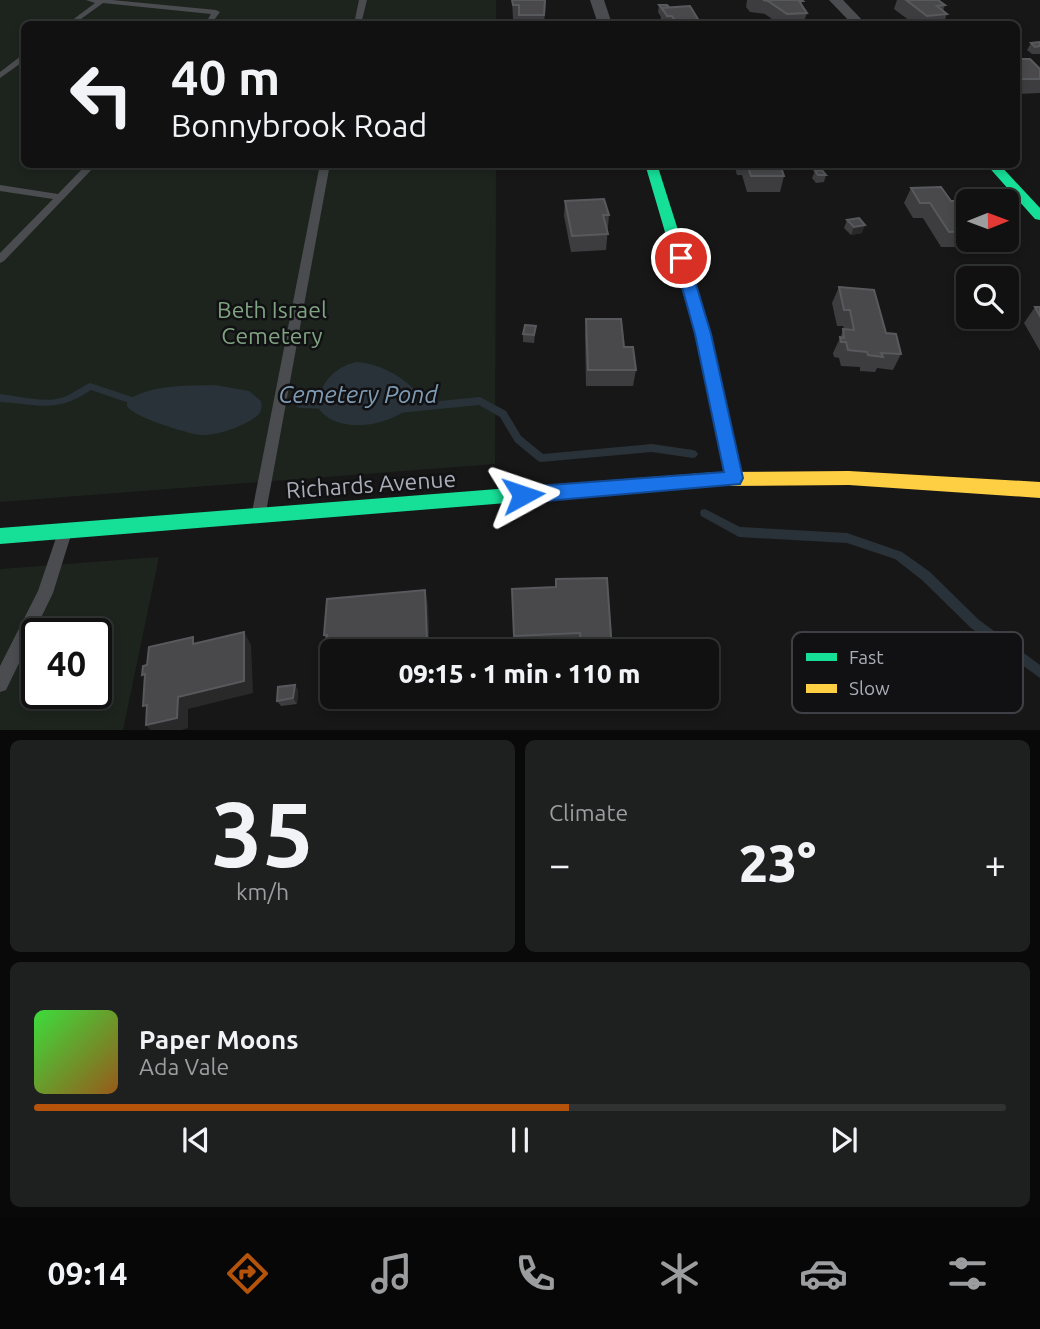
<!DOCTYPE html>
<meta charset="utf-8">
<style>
:root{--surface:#111;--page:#1e1f1f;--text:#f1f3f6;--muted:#9c9d9f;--line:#303131;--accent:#b45309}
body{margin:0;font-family:Ubuntu,sans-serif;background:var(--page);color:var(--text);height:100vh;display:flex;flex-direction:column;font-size:26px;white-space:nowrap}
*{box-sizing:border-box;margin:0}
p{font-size:23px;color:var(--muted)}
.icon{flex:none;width:38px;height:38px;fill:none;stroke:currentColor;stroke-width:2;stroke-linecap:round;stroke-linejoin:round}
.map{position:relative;height:730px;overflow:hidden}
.sheet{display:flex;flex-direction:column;gap:10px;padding:10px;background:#090909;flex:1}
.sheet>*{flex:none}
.guide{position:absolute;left:21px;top:21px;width:999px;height:147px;border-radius:10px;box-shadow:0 4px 10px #0003,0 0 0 2px var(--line);background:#111;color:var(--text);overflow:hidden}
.needle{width:46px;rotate:89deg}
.fabs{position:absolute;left:956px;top:189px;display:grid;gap:14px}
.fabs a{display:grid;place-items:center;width:63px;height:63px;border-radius:10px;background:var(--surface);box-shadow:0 4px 10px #0003,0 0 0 2px var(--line);font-size:35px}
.speed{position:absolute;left:21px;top:618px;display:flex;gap:14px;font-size:35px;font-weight:700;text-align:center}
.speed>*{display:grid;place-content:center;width:91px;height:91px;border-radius:50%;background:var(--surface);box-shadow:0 4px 10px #0003,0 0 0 2px var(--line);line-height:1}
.speed .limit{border:4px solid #111;border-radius:10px;background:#fff;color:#111}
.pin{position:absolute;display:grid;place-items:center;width:60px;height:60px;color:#fff;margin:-30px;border:4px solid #fff;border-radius:50%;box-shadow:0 2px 7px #0007}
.me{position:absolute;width:77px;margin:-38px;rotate:85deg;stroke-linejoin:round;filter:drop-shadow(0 0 5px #0008)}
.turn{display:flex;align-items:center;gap:24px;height:147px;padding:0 35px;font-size:32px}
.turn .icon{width:91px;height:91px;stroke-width:2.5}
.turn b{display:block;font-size:49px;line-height:60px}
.big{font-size:52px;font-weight:800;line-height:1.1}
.sheet .card{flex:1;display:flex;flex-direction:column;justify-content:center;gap:10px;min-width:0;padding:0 24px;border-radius:10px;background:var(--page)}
.sheet .dial{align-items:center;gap:0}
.dial b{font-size:91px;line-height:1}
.song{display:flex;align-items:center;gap:21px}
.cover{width:84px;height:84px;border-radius:10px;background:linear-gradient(135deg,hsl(120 70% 55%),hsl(30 70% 35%))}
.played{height:7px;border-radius:4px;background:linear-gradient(90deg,var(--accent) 55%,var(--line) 55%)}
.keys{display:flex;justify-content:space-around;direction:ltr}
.heat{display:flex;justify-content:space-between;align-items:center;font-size:38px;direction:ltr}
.sheet .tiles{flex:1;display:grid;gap:10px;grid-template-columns:1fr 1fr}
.card:last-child{grid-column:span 2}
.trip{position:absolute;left:320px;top:639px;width:399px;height:70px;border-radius:10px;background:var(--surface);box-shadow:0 4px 10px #0003,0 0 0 2px var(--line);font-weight:800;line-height:70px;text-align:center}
.dock{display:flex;height:112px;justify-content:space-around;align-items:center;background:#070707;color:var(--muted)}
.dock .icon{width:49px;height:49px}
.dock .current{color:var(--accent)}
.dock b{font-size:32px;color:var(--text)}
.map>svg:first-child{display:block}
.green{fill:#1d241e;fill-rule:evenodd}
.water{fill:#2a3239}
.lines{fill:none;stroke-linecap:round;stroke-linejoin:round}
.stream{fill:#2a3239;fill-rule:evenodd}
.lane{fill:#4b4c50;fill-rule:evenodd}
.street{fill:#4b4c50;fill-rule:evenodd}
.fast{fill:#16e098;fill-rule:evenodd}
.slow{fill:#ffcf43;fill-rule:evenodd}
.wall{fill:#3d3d3f}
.shaded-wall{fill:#29292a}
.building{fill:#49494c;stroke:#58595d;stroke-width:2}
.route{fill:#1a73e8;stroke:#114b97;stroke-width:2}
.labels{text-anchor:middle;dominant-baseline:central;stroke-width:5;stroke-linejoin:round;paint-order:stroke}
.park-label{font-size:23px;fill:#7fa381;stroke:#111113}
.street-label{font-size:23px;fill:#a8adb8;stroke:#111113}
.water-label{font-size:24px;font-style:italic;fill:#7f9bb3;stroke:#111113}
.key{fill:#111113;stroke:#3e4045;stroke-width:2}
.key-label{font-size:19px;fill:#a8adb8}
</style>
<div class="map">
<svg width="1040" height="731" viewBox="0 0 1040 731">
<rect width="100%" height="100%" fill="#171717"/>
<path class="green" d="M0,0h496v24h-472v140l472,1 -1,299 -495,38z
M159,557l-36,173h-123v-161zM37,634h59v59h-59z"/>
<path class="water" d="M356,362c22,1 44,13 59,28l1,11c-20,24 -76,36 -97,8 -1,-25 14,-41 37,-47z
M215,385l34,6 12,10c1,5 1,11 -4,15 -12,10 -40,20 -56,19 -13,-1 -68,-18 -74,-29v-5c23,-17 60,-15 88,-16z"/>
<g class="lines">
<path class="stream" d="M90,383l51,17 2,2 -2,2 -3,2 -47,-16c-35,24 -52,14 -91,12v-8c20,2 45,10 64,3 10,-4 17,-10 26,-14z
M480,397l26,14 15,25 22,18 109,-10 41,6 3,1 2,3 -2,3 -3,1 -41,-6 -111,10 -3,-1 -23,-19 -15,-25 -21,-12 -80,8 -3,-1 -2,-3 2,-3 3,-1z
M300,400l29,1 3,1 2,3 -2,3 -3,1 -29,-1 -3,-1 -2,-3 2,-3z
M705,509l35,18 107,6 55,19 28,20 49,48 61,45v13l-69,-50 -49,-48 -27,-21 -48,-16 -108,-6 -38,-21 -1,-3 1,-3z"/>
<path class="lane" d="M86,0h26l104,10 4,2 -9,12h-6l6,-10 -108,-11 -29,21h-7l28,-21z
M359,0h8l-6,24h-7z
M21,56h3v5l-24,17v-6z
M87,164h10l-93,97 -4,2v-10l53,-54 -53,-8v-6l58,9z
M320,164h10l-64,348 -2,4 -5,2 -5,-2 -2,-4z
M64,528l5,2 2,5 -18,58 -47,97 -6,2v-26l38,-75 19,-56 2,-5z"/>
<path class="street" d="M590,0h14l8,24h-14z
M829,0h14l23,24h-14z"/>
<path class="fast" d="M645,164h12l54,170 32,144 -3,5 -6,2 -6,-2 -3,-5 -30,-144z
M986,164h13l41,44v12l-5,-1z
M716,472l6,2 3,5 -3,5 -6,2 -716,58v-16z"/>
<path class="slow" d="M849,471l191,11v16l-191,-13 -133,1 -6,-2 -3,-5 3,-5 6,-2z"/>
</g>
<path class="wall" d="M512,0h34l-2,24h-25v-5h-6z
M747,0h55v6l5,7 -4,11h-24l-14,-10 -15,-2 -4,-5z
M897,0h41l7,5 -2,6 4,3 -4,10h-29l-20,-15z
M659,5l10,2 32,17h-39l-2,-2 1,-5 -3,-5z
M1040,42v12h-8l-5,-4 4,-7z
M1017,59l23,10v24l-23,1z
M734,164h46l4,12 -4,16h-33l-5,-17h-5z
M815,171l11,4 -2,7 -8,1 -4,-5z
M911,188l40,13 17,2v37h14l-3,7h-38l-18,-29h-10l-9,-15z
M565,201l44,14 -3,35 -35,2 -7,-36z
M847,220l15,13 -11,2 -7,-7z
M839,287l47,46 15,21 -8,16 -16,-2 -2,4 -15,-1v-4l-19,-1 -2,-8 -5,-1 -1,-4 11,-24 -1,-3h-6l-5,-23z
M1035,307h5v44l-16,-28z
M586,319l38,28 12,23 -3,16h-47l-1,-51z
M523,334h12l-1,9 -11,-1z
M607,578l5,73h-33v-5l-65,2 -2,-59 43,-2 1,-8z
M428,604l1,47h-97v10l-6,-13 1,-7 -3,-6z
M295,685l3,6 -1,13 -16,2 -4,-5z"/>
<path class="shaded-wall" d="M865,225l-3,8 -11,2 3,-8z
M425,590l3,14 1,47 -2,-12z
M244,632l7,13 2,48 -65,16v19l-9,3h-28l-5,-6z
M295,685l3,6 -1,13 -4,-6z"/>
<path class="building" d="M512,0h33l-1,15h-25v-10h-6z
M763,0h39l1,1h-4l8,12 -20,1 -19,-13z
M906,0h32l7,5 -8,1 10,8 -20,2z
M659,5h8l2,2 -7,1v1z
M690,6l11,18h-24l-5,-8h-5l-5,-8z
M1040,42v4l-5,1 -4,-4z
M1017,59h13l10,10v10h-23z
M747,164h33l4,12h-33z
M822,170l4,5h-8l-3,-4z
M941,187l10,14h15l2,2v28l-19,1 -19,-29h-10l-9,-15z
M604,199l5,16h-6l5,19 -36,2 -7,-35z
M859,218l6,7 -11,2 -7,-7z
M839,287l35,3 12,43 10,1 5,20 -20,-1 2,4 -15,-2 -1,-3 -19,-2 -2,-8h-5l-1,-5 4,1 -1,-9 11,1 -4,-20h-6z
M1035,307h5v9z
M586,319h35l3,28h9l3,23h-48z
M525,325l11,1 -2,9 -11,-1z
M607,578l5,72 -30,1 -2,-18 -66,3 -2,-47 44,-2v-8z
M425,590l2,49 -101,9 1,-13h-3l3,-36z
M244,632v49l-66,16 -1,21 -31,7 1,-20 -4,1 2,-32 -3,1 1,-9 4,-1 2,-18 44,-10v7z
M295,685l-2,13 -16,3 1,-14z"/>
<path class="route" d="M681,254l7,4 23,76 32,144 -3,6 -217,19 -7,-2 -3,-6 3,-5 7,-3 201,-15 -29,-138 -21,-76z"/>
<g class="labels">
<g class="park-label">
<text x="272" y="309">Beth Israel<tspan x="272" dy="26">Cemetery</tspan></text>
</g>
<g class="street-label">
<text transform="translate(371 484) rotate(-4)">Richards Avenue</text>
</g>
<g class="water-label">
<text x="358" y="394">Cemetery Pond</text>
</g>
</g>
<rect x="792" y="632" width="231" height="81" rx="10" class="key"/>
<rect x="806" y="653" width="31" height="8" fill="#16e098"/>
<rect x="806" y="684" width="31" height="9" fill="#ffcf43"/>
<g class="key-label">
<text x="849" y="664">Fast</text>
<text x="849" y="695">Slow</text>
</g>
</svg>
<div class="fabs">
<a><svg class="needle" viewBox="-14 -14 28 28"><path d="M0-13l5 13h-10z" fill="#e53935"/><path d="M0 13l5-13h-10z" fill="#9c9d9f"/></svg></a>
<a><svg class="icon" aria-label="search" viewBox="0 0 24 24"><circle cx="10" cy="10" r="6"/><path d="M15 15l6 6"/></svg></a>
</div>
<div class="speed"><div class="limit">40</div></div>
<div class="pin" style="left:681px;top:258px;background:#d93025"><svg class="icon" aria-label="arrive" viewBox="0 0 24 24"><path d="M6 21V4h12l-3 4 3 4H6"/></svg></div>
<svg class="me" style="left:523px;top:495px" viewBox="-20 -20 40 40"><path d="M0-17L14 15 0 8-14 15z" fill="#1a73e8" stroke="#fff" stroke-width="4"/></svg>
<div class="trip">09:15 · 1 min · 110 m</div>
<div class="guide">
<div class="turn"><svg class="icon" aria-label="left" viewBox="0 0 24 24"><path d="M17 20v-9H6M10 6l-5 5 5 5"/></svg><div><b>40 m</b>Bonnybrook Road</div></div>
</div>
</div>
<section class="sheet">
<div class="tiles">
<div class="card dial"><b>35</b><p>km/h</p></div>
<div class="card"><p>Climate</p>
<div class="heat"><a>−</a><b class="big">23°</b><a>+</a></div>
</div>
<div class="card">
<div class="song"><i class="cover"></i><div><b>Paper Moons</b><p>Ada Vale</p></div></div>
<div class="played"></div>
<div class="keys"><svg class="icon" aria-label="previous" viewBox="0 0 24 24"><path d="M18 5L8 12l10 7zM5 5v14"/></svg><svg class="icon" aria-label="pause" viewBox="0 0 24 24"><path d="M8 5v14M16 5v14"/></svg><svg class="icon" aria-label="next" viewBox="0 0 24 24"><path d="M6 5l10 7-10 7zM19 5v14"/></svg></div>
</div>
</div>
</section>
<nav class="dock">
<b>09:14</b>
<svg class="icon current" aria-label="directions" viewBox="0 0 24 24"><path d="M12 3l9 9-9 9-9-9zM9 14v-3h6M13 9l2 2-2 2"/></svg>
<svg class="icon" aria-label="music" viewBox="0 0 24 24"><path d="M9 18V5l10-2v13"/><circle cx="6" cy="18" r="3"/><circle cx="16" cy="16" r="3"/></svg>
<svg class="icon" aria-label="phone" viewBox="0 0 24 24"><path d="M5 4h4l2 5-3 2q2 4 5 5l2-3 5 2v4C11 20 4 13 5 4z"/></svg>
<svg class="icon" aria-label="climate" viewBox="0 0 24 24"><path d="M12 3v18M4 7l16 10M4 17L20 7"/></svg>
<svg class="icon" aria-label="car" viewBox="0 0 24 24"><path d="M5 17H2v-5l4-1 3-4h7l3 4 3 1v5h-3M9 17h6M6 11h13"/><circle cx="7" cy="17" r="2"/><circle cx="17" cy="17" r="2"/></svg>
<svg class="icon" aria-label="filters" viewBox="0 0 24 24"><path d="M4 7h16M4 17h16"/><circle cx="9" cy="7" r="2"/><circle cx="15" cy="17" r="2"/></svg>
</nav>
